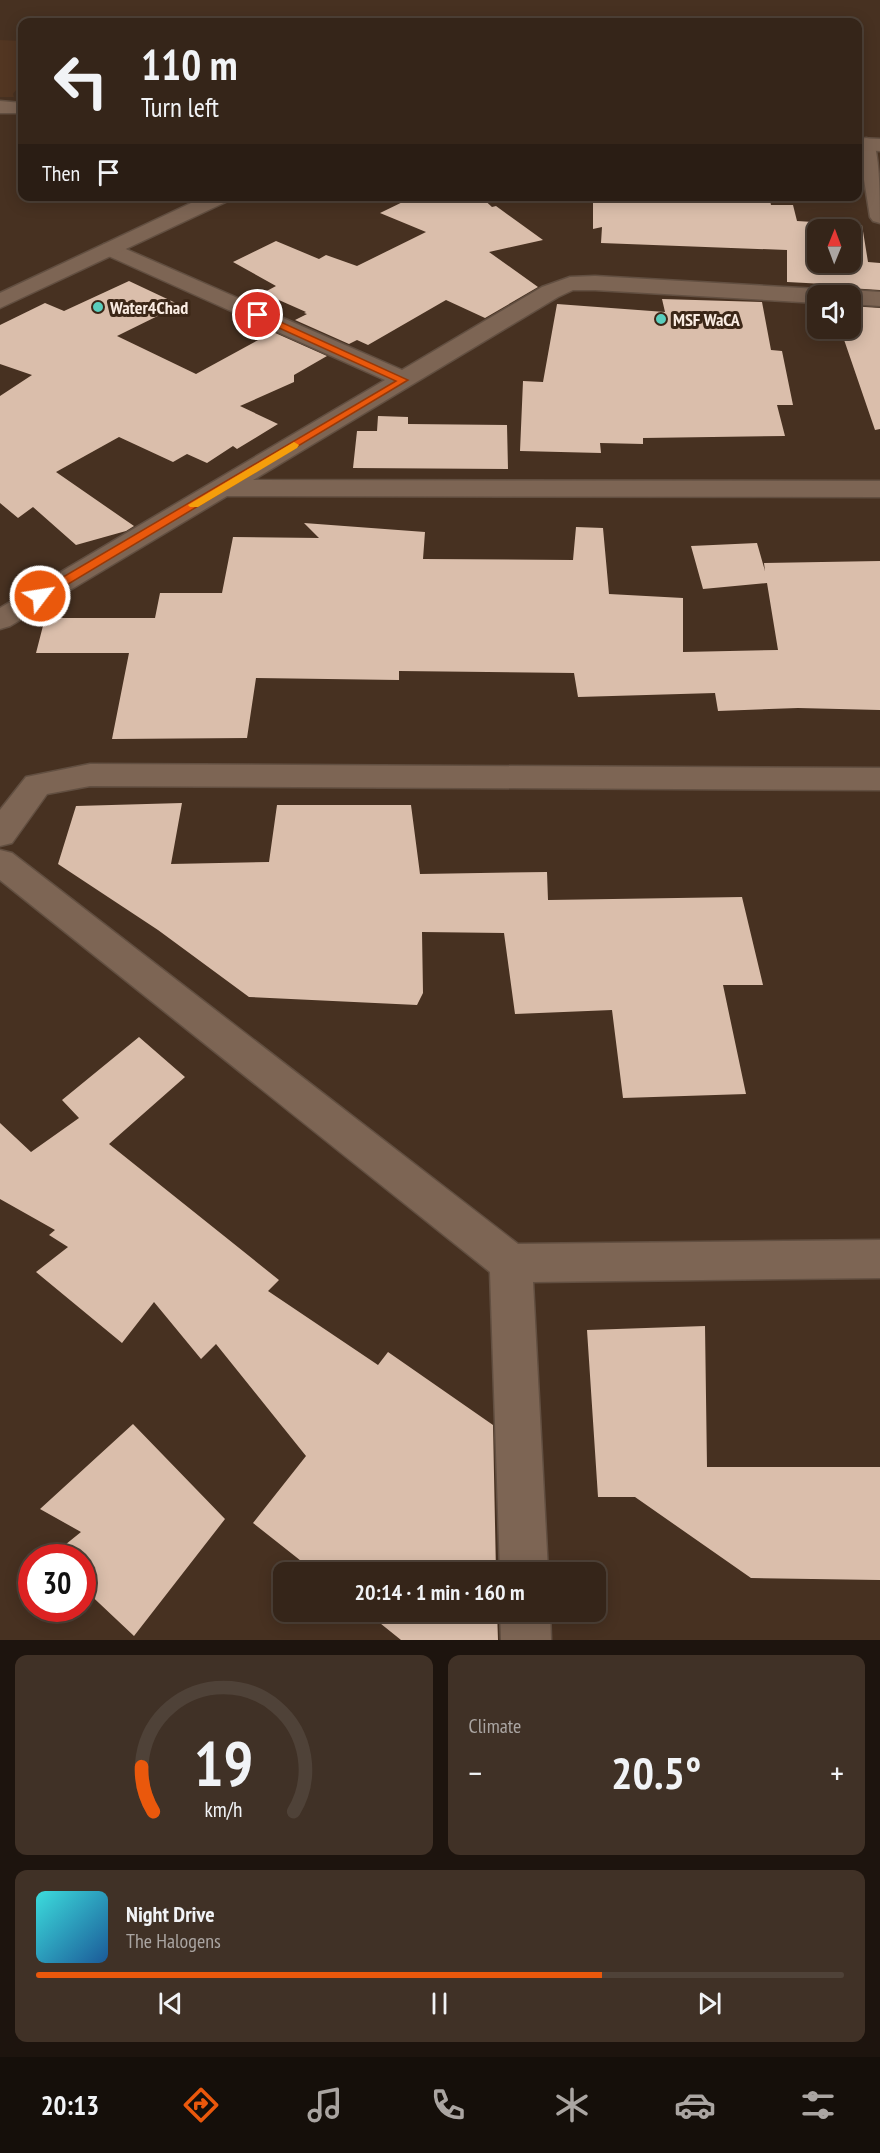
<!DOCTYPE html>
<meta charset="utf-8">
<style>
:root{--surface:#352519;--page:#403126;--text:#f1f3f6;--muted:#aaa5a2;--line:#4f4238;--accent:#ea580c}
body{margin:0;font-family:"PT Sans Narrow",sans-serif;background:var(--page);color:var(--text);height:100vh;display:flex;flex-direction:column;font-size:22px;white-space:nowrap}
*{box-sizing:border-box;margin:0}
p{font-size:20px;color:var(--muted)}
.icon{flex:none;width:33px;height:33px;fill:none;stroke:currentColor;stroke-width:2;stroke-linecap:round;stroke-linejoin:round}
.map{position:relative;height:1640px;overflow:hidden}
.drawer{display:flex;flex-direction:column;gap:15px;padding:15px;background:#1d140e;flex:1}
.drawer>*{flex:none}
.banner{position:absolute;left:18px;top:18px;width:844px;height:183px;border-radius:12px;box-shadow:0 3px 15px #0003,0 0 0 2px var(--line);background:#352519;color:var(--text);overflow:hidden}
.needle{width:39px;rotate:1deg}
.fabs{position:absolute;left:807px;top:219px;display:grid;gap:12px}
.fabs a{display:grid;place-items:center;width:54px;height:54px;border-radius:12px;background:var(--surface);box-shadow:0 3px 15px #0003,0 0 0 2px var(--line);font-size:30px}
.speed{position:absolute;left:18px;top:1544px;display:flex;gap:12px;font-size:30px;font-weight:700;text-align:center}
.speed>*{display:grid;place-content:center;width:78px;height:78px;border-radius:50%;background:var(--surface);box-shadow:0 3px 15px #0003,0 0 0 2px var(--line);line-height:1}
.speed .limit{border:9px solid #d22;background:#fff;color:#111}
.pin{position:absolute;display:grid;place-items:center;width:51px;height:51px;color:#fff;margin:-26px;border:3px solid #fff;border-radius:50%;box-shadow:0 2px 6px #0007}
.me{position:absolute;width:66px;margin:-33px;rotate:59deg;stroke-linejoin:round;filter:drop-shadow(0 0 4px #0008)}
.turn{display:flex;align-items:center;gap:21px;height:126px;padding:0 24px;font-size:27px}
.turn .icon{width:78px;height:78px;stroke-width:2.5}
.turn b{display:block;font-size:42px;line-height:51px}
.then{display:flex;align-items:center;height:57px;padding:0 24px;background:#0003;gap:12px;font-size:22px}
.big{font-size:45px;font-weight:800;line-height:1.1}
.drawer .card{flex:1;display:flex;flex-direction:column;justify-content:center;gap:9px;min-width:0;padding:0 21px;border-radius:12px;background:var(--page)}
.drawer .dial{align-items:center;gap:0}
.dial svg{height:156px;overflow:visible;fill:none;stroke:var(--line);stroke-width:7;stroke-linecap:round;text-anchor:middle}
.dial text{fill:var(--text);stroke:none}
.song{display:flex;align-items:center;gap:18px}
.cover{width:72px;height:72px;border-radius:9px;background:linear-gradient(135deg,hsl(180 70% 55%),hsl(210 70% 35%))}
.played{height:6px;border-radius:3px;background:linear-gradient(90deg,var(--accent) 70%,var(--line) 70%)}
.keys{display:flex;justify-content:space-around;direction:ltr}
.heat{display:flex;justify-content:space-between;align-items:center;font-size:33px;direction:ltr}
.drawer .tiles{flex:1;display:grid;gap:15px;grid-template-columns:1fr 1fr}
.card:last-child{grid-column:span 2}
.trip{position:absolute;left:273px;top:1562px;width:333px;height:60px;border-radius:12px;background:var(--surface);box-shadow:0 3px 15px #0003,0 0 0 2px var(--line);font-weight:800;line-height:60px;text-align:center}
.tabs{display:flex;height:96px;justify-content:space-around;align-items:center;background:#150f0a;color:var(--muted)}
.tabs .icon{width:42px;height:42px}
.tabs .current{color:var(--accent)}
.tabs b{font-size:27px;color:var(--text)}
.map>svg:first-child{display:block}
.built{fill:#523622}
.building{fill:#dabeab;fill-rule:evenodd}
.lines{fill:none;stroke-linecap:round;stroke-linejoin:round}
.minor-casing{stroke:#624f41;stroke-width:3}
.tertiary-casing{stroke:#624f41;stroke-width:3}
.minor{fill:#7d6554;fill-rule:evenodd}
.tertiary{fill:#7d6554;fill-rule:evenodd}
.route{fill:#ea580c;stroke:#983908;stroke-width:1.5}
.slow{fill:#f59e0b}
.poi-dot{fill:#5acebd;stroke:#3c2717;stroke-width:2}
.labels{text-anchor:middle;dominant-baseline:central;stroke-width:6;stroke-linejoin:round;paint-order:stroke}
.far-poi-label{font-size:18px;font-weight:bold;fill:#faece2;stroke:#3c2717;text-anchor:start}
</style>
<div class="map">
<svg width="880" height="1640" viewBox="0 0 880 1640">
<rect width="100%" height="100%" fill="#473121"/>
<path class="built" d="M0,40l22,1v41l-9,12 1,3h-14z"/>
<path class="building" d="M415,196h65l12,11 4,-1 47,34 -54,12 49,35 -53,31 -39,-18 -78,45 -11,-5 -8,4 -54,-24 12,-6 -3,-1 2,-1 -43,-19 13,-7 -43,-24 43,-21 43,18 7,-4 31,11 69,-34 -46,-19z
M593,196h176l2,9h22l4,16 65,4 6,37 12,1v27l-31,-2 -8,2 -3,6h-7l-6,-12 -38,-2v-32l-186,-7 1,-16 -9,2zM818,230h32v32h-32z
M129,281l51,24 -63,31 79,38 77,-42 54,24 -33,19v7l-54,24 38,18 -41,25 -4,-3 -26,17 -20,-9 -14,8 -54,-25 -63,35 78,54 -8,5 -50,14 -43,-38 -15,11 -18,-15v-107l32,-21 -32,-11v-39l45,-22 19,8z
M662,299l100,3 9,48 11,1 11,54h-16l8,31 -142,2v6l-43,-1 1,10 -81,-2 3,-70 20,1 14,-78 108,8z
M850,306l30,2v121l-5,1 -35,-102h10z
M378,416l30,1v7l99,1 1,44 -155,-1 4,-37h20z
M304,523l121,9 -2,27 150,1 3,-33 27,1 6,66 74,4v54l95,-2 -11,-67 -64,6 -12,-43 66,-3 8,28 -1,-8 116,-2v149l-82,-2 -80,3 -3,-18 -137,4 -4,-24 -175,-2v9l-143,-2 -9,60 -135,1 17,-86h-93l9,-35h110l5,-25h62l11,-56 86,1z
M182,803l-11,61 98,-2 8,-57h134l9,69 127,-2 1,28 194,-3 21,88h-40l23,109 -123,4 -11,-88 -97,4 -11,-81 -82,-1 1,61 -6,12 -168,-8 -91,-67 -100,-66 18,-58z
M139,1037l46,40 -76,67 170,136 -11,11 110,74 10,-13 105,73 3,147h-181l-62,-49 53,-67 -90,-112 -15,15 -47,-57 -32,41 -86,-71 32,-25 -19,-12 6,-5 -55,-31v-76l31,29 48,-34 -17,-18z
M705,1326l2,141h173v113l-129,-2 -116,-81h-37l-11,-167z
M133,1424l92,95 -91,117 -52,-49v-30h-32l31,-25 -41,-23z
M365,1611h132l1,29h-97z"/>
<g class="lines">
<defs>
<path id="minor" d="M866,138l7,2c7,18 7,61 7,83l-7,-2 -3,-4 -12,-75z
M112,243l290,127 140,-83 28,-10 25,-1 223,13 8,2 3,5h-11v7l-223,-13h-22l-15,7 -305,183 627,1v16l-653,-1 -217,130 -10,3v-21l385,-228 -281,-126 -3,-5 3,-5z
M850,290l30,2v14l-30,-2v-8h-10l2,-4z
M90,764l790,4v22l-790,-4 -43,8 -35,49 -12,3v-36l26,-33z
M0,850l12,3 506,391 362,-4v38l-347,4 15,290h-48l-10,-300 -490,-392z
M500,1611h50l1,29h-50z"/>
<path id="tertiary" d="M0,101l22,2v10h-22z
M858,138l22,1v12l-22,-1z
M206,196h27l-3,4 -230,108v-15z"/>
</defs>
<use href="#minor" class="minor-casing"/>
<use href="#tertiary" class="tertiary-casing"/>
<use href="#minor" class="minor"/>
<use href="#tertiary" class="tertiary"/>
</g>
<path class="route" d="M255,313h6l147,67 -363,218h-9v-5l360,-212 -141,-64z"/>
<path class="slow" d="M294,442l5,3 -2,3 -99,59h-8l-2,-2z"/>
<g class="poi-dot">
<circle cx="98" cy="307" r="6"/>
<circle cx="661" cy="319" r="6"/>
</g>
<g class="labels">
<g class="far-poi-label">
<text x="110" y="307">Water4Chad</text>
<text x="673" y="319">MSF WaCA</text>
</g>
</g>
</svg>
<div class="fabs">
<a><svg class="needle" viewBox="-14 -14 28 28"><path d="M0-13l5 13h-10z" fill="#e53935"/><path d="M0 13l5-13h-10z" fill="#aaa5a2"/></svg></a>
<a><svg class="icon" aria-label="sound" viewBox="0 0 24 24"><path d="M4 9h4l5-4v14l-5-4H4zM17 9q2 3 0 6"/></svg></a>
</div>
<div class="speed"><div class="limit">30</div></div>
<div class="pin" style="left:258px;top:315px;background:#d93025"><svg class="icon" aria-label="arrive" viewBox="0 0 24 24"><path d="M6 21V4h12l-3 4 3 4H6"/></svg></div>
<svg class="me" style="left:40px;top:596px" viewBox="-20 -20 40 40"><circle r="17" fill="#ea580c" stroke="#fff" stroke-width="3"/><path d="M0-11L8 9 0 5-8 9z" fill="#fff"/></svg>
<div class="trip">20:14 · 1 min · 160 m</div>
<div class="banner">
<div class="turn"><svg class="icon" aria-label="left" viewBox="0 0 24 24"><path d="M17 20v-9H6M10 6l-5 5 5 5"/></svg><div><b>110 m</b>Turn left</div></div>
<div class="then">Then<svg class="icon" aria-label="arrive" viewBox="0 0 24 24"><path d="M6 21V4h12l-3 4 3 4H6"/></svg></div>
</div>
</div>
<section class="drawer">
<div class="tiles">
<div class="card dial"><svg viewBox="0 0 100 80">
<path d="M14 69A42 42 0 1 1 86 69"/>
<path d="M14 69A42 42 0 0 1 8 46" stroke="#ea580c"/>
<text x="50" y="56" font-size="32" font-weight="700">19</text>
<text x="50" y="72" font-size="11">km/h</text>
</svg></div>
<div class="card"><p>Climate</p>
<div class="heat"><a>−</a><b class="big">20.5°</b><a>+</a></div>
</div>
<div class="card">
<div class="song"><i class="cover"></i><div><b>Night Drive</b><p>The Halogens</p></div></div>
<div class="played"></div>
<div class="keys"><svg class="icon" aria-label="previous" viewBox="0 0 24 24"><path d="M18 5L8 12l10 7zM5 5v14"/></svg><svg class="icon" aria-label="pause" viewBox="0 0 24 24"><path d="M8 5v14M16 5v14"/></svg><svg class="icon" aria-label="next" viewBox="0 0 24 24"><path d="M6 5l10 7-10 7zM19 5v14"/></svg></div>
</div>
</div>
</section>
<nav class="tabs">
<b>20:13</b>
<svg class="icon current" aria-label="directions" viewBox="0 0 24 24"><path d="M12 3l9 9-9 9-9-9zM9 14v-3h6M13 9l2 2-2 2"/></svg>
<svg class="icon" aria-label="music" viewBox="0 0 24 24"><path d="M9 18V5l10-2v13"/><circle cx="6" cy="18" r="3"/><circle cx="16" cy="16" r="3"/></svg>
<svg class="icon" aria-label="phone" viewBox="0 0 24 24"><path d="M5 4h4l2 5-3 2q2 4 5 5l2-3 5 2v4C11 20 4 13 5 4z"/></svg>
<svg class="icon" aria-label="climate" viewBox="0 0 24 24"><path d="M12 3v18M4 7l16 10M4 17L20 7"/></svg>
<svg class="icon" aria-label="car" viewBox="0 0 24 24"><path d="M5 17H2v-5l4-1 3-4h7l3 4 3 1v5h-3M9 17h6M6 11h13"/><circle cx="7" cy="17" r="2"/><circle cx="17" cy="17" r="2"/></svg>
<svg class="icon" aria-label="filters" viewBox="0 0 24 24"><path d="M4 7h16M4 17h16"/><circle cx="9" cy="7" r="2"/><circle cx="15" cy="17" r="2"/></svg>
</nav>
